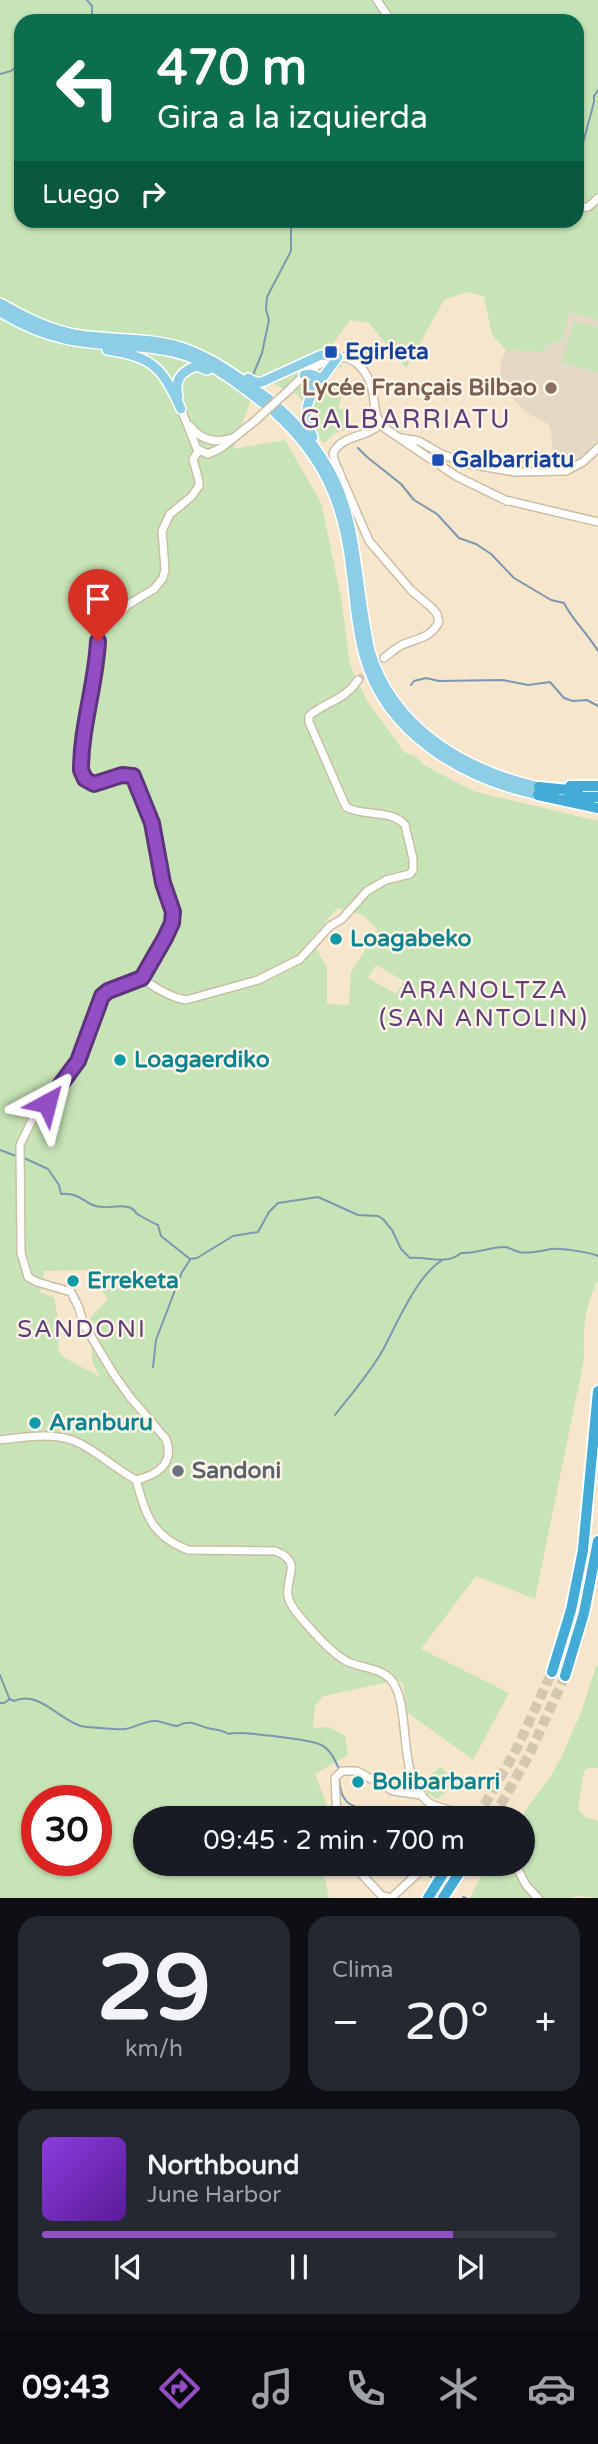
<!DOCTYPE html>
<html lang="es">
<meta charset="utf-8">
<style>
:root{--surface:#171b24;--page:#242831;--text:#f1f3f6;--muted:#9ea1a6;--line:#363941;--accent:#924ec2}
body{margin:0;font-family:"Varela Round",sans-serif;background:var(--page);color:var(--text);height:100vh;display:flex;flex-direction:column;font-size:26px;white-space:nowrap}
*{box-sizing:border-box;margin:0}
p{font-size:23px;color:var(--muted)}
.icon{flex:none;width:38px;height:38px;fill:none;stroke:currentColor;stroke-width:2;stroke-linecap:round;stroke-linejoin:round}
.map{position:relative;height:1898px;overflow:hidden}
.sheet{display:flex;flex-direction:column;gap:18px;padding:18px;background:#0d0f14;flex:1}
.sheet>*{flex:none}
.top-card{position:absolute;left:14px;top:14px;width:570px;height:214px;border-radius:21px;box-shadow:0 2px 5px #0004;background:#0b6e4f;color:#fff;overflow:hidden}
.speed{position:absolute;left:21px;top:1785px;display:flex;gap:14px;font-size:35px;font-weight:700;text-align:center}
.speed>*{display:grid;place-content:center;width:91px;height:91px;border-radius:50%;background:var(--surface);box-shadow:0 2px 5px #0004;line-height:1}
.speed .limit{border:10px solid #d22;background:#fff;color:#111}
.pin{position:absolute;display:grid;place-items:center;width:60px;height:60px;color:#fff;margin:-72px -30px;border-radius:50% 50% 50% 0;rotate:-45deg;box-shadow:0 0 7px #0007}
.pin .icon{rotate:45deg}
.me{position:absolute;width:77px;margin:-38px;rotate:38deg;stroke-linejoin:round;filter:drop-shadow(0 0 5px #0008)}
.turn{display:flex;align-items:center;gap:24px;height:147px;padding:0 28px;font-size:32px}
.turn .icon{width:91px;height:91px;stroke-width:2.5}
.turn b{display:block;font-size:49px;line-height:60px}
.then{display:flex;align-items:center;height:66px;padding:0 28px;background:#0003;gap:14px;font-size:26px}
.big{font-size:52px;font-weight:600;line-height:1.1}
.sheet .card{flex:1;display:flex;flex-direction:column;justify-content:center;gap:10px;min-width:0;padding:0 24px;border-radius:21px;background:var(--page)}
.sheet .dial{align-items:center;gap:0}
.dial b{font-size:91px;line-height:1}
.song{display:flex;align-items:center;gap:21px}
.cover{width:84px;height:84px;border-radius:10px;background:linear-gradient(135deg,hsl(270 70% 55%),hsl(270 70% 35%))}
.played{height:7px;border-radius:4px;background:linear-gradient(90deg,var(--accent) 80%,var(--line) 80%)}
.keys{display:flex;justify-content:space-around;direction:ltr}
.heat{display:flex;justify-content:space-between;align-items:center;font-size:38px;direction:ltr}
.sheet .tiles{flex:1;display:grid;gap:18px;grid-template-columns:1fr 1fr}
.card:last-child{grid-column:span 2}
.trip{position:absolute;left:133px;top:1806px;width:402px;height:70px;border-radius:35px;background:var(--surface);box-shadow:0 2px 5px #0004;font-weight:600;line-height:70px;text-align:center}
.tab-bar{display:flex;height:112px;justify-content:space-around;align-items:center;background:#090b0e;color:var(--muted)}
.tab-bar .icon{width:49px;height:49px}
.tab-bar .on{color:var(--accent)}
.tab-bar b{font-size:32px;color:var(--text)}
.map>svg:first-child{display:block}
.education{fill:#e4d9c4}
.green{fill:#c6e4b5;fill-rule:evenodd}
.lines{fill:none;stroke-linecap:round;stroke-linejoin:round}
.stream{stroke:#7c97b2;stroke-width:2}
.minor-tunnel{stroke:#d4c7af;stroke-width:7;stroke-dasharray:7 3.5;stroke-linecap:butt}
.highway-tunnel{stroke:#d4c7af;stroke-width:10;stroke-dasharray:10 5;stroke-linecap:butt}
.minor-casing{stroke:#ccbda5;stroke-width:10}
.major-casing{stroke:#fff;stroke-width:12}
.highway-casing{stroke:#fff;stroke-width:14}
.minor{stroke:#fff;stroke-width:7}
.major{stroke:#8ecde6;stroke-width:9}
.highway{stroke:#43abd5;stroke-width:10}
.minor-bridge-casing{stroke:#ccbda5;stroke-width:10;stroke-linecap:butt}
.minor-bridge{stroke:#fff;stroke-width:7}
.route-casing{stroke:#5f337e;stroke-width:18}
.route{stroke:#924ec2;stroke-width:12}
.transit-dot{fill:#1a4fb4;stroke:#fdf4e5;stroke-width:2.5}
.education-dot{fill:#8d6e63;stroke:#fdf4e5;stroke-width:2.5}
.culture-dot{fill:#0f9aa8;stroke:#fdf4e5;stroke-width:2.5}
.worship-dot{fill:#6b7280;stroke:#fdf4e5;stroke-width:2.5}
.labels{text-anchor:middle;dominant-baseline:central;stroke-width:5;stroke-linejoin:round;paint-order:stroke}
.transit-label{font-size:23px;font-weight:bold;fill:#164399;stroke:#fdf4e5;text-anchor:start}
.education-label{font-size:23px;font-weight:bold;fill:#785e54;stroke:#fdf4e5;text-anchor:end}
.culture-label{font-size:23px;font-weight:bold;fill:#0d838f;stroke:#fdf4e5;text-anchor:start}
.worship-label{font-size:23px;font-weight:bold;fill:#5b616d;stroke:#fdf4e5;text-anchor:start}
.neighbourhood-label{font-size:24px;letter-spacing:2px;fill:#5e3d78;stroke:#fdf4e5}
.quarter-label{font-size:26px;letter-spacing:2px;fill:#5e3d78;stroke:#fdf4e5}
</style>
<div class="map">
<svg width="598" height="1898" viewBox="0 0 598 1898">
<rect width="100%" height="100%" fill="#f5e6cc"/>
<path class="education" d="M569,311l29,9v124l-14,13 -19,9 -11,2 -3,-38 -3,-6 -23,-12 -16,-17 -9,-14 1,-21 5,-10 35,2z"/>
<path class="green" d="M0,0h598v320l-28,-8 -9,30h-10l-9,10 -36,-2 -14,-15 -8,-39 -17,-4 -23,8 -38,68 -37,-45 -19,-3 -16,22 8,25 -9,3 -10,18 7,3 10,-6 2,11 -4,13h9l2,19 -16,6 -9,9 -10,-13 -5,-17 -11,-18 -39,-17 -26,71 52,-9 36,63 20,94 9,68 17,36 37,51 12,5 8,8 49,26 125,30v459c-14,27 -15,49 -14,79l-49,240 -59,-23 -55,73 88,44 -36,67 -66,-48 -4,-28 -6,-4 -73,16 -9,9 -2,23 16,-1 16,9 3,19 -33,19 11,29 1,15h-182v46h179l-1,6 6,28h-329zM21,21h557v199h-557zM337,908l26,7 15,15 -27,42 -2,33 -22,-1v-36l-16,-28zM376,965l28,16 -8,13 -28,-16zM87,1270l21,29 -18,19 2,43 8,16 -35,-19 -7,-7 1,-27 -5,-26 -14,-6 4,-21zM37,1801h59v59h-59z
M574,321l24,6v45l-36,-9z
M596,1665l2,1v102h-10l-4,3 -6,38 7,8 13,4v77l-21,-2 -6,2h-101l17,-34h36v-46h-3l32,-44 10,-18 20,-46z
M441,1767l15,17 -19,15 -10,-6 -5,-12z"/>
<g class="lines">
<path class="stream" d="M87,0l5,6v8l-4,7
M0,74l11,-3 10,-8
M578,162l16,-60v-6l4,-6
M461,220l8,7c27,-4 54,-8 81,-2l4,-5
M253,375l9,-22 7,-33 -3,-10 1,-13 24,-46v-31
M358,448l9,9 34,27 13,16 23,14 22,24 17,6 15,10 23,24 37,22 13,3c9,18 24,31 34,48
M411,685l3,-4 12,-3 13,3 64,-1 25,5 22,-3 14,16 9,3 14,-1 11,6
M0,1150l16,6
M24,1158l24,11 11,16 2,9c22,-2 24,13 42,13 8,1 19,-3 28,1 6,3 2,4 8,7 5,3 14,8 19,10l3,11 29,23 7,-1 36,-22 25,-4 11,-20 9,-9 40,-6 40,18 20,1 5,3 9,11 9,19 9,9c17,-2 36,8 51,-5 16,1 28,-6 43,-6 6,0 9,4 15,5 11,2 21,-1 32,-3 8,-1 39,3 47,7
M153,1367l3,-27 26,-68 8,-12
M335,1415c17,-22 36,-43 49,-67 13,-25 33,-72 57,-87
M0,1675l9,23
M0,1703h4l6,-4 4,2c25,-11 44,18 67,25 3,1 41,4 44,3 10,-1 20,-9 31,-8 7,1 14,4 21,5 15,-8 21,1 35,3 7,1 10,1 17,5 8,-4 80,6 90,10 11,4 16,16 20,25
M339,1778c2,36 22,26 44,40
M429,1875l2,2
M463,1897l3,1"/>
<path class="minor-tunnel" d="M358,680l26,-22"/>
<path class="highway-tunnel" d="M477,1818l40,-70 35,-76
M493,1818l36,-63 36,-79"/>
<defs>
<path id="minor" d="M377,0l14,21
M578,208l10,-1 10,-9
M290,389c22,-23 58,-53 79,-9 8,16 2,34 14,47l73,49 51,25
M181,409l16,40 11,5 13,-6 35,-28
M380,424c-14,15 -36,9 -47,29l1,7 35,81 42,49 21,18 5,6 2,8c-9,16 -20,16 -35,22 -7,3 -14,9 -20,14
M190,426c11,14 25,18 42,12
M401,438l18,3 22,13 28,10 46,8 51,-1 17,-9 15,-14
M505,500l93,22
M142,978c13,10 27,19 44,22l72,-20 42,-21 30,-33 12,-7 25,-28 19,-11 24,-6 3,-4v-11l-8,-34c-14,-16 -41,-8 -59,-18l-37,-85v-6c17,-15 34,-14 49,-36
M0,1440c25,-3 58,-9 81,4 19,10 35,25 55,36 10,34 15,56 52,70l87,1c29,11 10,25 13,45 1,8 8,16 13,22 13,15 30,35 47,44 14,6 34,6 44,19 20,27 4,95 36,121 7,6 33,10 45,16
M136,1480c21,-5 39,-16 30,-41l-36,-42 -17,-24 -30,-50 -4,-15 -8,-16 -34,-10 -9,-5 -7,-24 -1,-108 11,-23 47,-61 24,-65 6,-5 34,-13 23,-40 7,-15 1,-11 -10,-29 -11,-60 -19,-47 -11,-1 -28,9 -9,-5 -4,-9v-9l9,-64 7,-26 1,-30 3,-11 28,-26 25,-15 9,-11 2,-9 -3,-38 8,-17 21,-17 8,-11v-5l-6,-22 6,-9
M337,1818l-2,-40 7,-7h15l36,20 29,4
M352,1864l29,31 10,3 37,-34
M515,1864l11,21 12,13"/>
<path id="major" d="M0,303c25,14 51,28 80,32 33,5 68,2 101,12 33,11 60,32 88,52
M0,312c20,12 42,22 65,27 40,9 82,4 122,17 29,10 54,30 77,48
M107,350c46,7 55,17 74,59
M304,375l6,-1 6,2 -3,9
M248,378l7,4h7l59,-27 17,2c-19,27 -43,46 -25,80
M178,397c-4,-17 3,-26 19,-31l10,4
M278,407c87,78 70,142 92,244 23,77 95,119 169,136
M274,412c50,45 70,92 77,158 4,29 5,57 13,85 21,79 99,124 174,140"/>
<path id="highway" d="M570,786h28
M539,787l39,4
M538,795l60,13
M568,797h30
M552,1672l19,-62 12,-60 15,-159
M565,1676l19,-63 14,-72
M428,1898l21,-34
M443,1898l22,-34"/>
</defs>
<use href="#minor" class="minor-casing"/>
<use href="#major" class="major-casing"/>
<use href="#highway" class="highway-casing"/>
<use href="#minor" class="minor"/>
<use href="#major" class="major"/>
<use href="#highway" class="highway"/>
<defs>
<path id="minor-bridge" d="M256,420l34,-31"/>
</defs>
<use href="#minor-bridge" class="minor-bridge-casing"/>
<use href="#minor-bridge" class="minor-bridge"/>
</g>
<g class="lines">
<defs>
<path id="route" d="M47,1103l31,-42 24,-65 6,-5 34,-13 23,-40 7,-15 1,-11 -10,-29 -11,-60 -19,-47 -11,-1 -28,9 -9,-5 -4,-9c0,-44 15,-86 17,-129"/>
</defs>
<use href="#route" class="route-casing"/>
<use href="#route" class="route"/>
</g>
<g class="transit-dot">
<rect x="324" y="345" width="14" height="14" rx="3.5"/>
<rect x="431" y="453" width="14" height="14" rx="3.5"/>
</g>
<circle class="education-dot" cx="551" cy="388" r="7"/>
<g class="culture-dot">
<circle cx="336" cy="939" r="7"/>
<circle cx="120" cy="1060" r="7"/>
<circle cx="73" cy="1281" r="7"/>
<circle cx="35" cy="1423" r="7"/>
<circle cx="358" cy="1782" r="7"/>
</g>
<circle class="worship-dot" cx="178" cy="1471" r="7"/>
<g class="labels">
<g class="transit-label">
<text x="345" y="352">Egirleta</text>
<text x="452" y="460">Galbarriatu</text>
</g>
<g class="education-label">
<text x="537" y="388">Lycée Français Bilbao</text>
</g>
<g class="culture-label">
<text x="350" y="939">Loagabeko</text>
<text x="134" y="1060">Loagaerdiko</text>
<text x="87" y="1281">Erreketa</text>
<text x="49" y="1423">Aranburu</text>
<text x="372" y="1782">Bolibarbarri</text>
</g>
<g class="worship-label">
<text x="192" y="1471">Sandoni</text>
</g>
<g class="neighbourhood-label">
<text x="484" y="990">ARANOLTZA<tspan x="484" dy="28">(SAN ANTOLIN)</tspan></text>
<text x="82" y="1329">SANDONI</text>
</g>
<g class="quarter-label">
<text x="406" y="419">GALBARRIATU</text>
</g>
</g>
</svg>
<div class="speed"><div class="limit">30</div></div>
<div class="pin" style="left:98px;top:641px;background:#d93025"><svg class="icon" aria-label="arrive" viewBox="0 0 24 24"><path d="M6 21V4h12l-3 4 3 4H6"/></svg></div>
<svg class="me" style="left:47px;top:1103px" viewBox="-20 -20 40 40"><path d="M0-17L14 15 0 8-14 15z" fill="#924ec2" stroke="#fff" stroke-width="4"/></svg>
<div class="trip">09:45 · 2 min · 700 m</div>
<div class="top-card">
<div class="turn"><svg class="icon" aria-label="left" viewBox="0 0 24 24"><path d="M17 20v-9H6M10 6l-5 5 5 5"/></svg><div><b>470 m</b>Gira a la izquierda</div></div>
<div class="then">Luego<svg class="icon" aria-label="right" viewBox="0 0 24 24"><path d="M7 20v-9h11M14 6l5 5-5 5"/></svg></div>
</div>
</div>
<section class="sheet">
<div class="tiles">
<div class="card dial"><b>29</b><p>km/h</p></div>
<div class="card"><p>Clima</p>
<div class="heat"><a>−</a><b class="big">20°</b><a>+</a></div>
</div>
<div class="card">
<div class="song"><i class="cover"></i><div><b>Northbound</b><p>June Harbor</p></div></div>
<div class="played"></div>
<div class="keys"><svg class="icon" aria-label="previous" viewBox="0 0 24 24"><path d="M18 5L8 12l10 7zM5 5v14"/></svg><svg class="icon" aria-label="pause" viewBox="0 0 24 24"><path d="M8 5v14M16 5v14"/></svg><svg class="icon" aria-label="next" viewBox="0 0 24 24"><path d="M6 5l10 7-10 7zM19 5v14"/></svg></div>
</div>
</div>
</section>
<nav class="tab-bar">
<b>09:43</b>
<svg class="icon on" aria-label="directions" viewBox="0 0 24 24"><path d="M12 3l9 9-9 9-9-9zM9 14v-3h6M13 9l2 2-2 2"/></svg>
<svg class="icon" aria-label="music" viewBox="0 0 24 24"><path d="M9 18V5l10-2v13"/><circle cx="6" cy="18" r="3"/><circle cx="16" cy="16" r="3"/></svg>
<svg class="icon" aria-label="phone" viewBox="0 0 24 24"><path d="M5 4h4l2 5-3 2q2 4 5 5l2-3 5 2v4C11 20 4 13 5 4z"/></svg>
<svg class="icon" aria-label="climate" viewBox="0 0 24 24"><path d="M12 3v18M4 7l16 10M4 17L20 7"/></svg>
<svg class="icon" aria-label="car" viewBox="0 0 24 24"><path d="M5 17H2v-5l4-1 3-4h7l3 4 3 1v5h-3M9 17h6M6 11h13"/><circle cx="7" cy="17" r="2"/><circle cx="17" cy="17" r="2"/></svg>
</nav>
